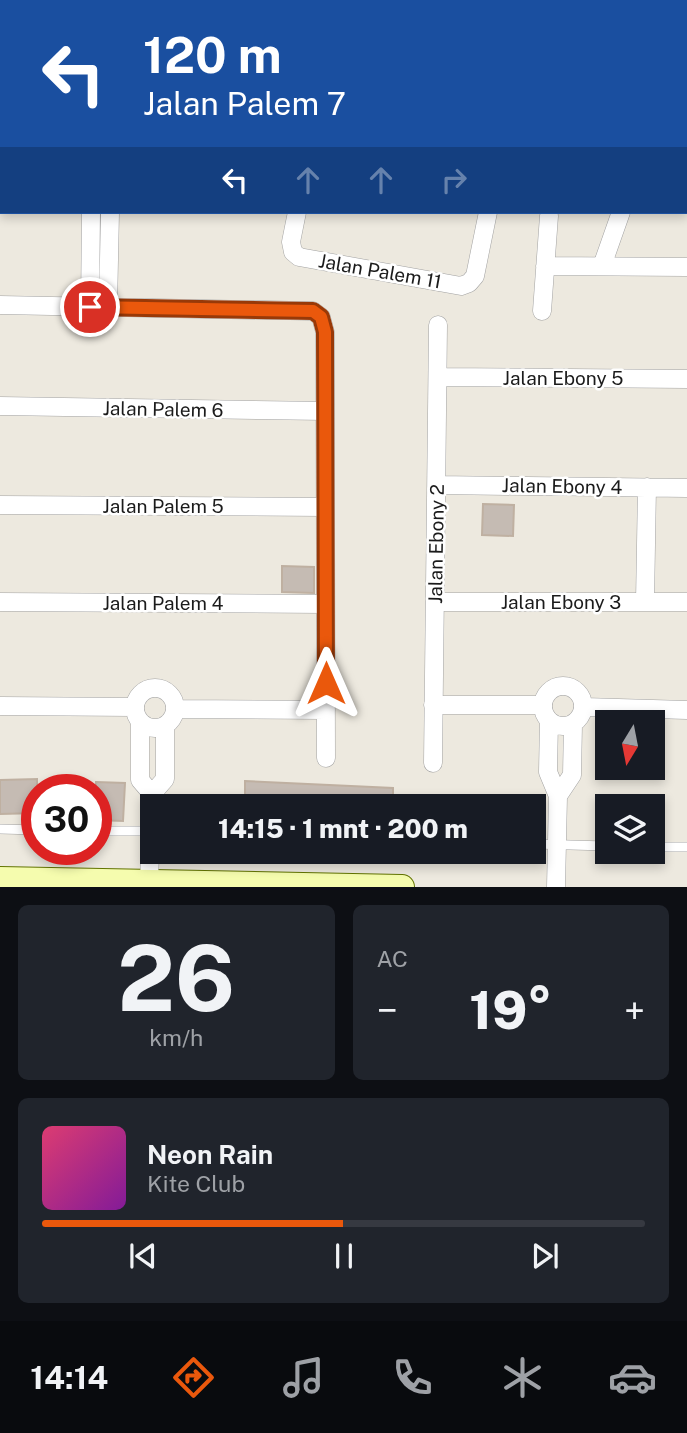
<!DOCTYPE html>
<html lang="id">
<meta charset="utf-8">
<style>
:root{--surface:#171b24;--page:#20242c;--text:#f1f3f6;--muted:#9ea1a6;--line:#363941;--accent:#ea580c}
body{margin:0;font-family:"Public Sans",sans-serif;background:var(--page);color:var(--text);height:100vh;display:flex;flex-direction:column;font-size:26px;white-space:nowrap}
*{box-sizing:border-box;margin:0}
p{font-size:23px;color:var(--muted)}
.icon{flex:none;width:38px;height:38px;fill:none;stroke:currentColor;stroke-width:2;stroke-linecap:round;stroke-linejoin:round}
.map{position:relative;height:887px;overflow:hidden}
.side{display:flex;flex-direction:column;gap:18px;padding:18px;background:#0d0f14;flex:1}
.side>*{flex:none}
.top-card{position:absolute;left:0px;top:0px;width:688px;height:214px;box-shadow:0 4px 10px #0003;background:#1a4fa0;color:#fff;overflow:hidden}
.needle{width:46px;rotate:190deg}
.tools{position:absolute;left:595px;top:710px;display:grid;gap:14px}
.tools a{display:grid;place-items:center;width:70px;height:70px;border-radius:0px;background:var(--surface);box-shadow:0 4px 10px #0003;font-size:35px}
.speed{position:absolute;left:21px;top:774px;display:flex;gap:14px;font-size:35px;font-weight:700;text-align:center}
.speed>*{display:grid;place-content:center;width:91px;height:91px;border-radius:50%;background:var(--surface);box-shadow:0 4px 10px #0003;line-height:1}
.speed .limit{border:10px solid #d22;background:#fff;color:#111}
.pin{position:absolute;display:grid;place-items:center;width:60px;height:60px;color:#fff;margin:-30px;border:4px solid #fff;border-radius:50%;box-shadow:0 2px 7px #0007}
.me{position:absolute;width:77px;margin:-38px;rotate:0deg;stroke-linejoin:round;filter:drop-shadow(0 0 5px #0008)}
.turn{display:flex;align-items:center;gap:24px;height:147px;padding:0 28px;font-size:32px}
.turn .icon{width:91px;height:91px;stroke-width:2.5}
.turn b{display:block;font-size:49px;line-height:60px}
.lanes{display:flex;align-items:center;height:66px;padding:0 28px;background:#0003;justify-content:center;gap:35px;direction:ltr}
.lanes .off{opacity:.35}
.big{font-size:52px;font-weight:800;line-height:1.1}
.side .card{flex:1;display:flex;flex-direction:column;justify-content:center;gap:10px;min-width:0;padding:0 24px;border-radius:10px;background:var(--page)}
.side .dial{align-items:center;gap:0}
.dial b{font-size:91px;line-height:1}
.song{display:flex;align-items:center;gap:21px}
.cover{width:84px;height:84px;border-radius:10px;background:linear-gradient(135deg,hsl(340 70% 55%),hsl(290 70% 35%))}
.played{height:7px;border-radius:4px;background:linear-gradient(90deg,var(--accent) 50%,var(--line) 50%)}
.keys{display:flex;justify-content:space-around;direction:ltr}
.heat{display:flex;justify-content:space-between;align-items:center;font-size:38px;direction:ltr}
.side .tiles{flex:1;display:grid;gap:18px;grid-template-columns:1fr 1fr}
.card:last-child{grid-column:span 2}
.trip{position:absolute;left:140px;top:794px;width:406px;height:70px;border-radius:0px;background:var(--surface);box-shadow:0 4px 10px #0003;font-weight:800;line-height:70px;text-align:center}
.tab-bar{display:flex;height:112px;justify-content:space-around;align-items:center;background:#090b0e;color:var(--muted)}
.tab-bar .icon{width:49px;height:49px}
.tab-bar .selected{color:var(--accent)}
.tab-bar b{font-size:32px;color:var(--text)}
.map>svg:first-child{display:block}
.building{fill:#c5bbb3;stroke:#bfb0a1;stroke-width:2}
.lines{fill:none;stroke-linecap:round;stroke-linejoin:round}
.service-casing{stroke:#a2a2a2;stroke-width:10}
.minor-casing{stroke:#a2a2a2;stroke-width:19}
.secondary-casing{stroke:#627400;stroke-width:26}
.service{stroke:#fff;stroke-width:9}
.minor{stroke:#fff;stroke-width:18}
.secondary{stroke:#f5fcae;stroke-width:24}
.route-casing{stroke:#983908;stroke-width:18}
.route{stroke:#ea580c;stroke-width:12}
.labels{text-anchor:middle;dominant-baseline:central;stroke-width:5;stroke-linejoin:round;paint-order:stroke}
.street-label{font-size:19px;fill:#1b1b1b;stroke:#fff}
</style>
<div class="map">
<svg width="687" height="887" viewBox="0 0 687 887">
<rect width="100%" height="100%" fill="#ede9df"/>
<path class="building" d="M483,504l31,1 -1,31 -31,-1z
M282,566l32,1v26l-32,-1z
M37,779v34l-37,1v-34z
M245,781l148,7v19h-148z
M96,782l29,1 -2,38 -27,-1z"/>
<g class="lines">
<defs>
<path id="service" d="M0,829l37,1
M96,831h56
M534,844l73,2
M653,847h34"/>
<path id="minor" d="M665,0l5,2
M30,2v-2
M201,2v-2
M686,8h1
M0,44l2,1
M686,105h1
M0,108h2
M0,126h2
M297,212l-6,30 2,10 6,5 162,29 8,-3 6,-7 13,-64
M545,266l142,1
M602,266l19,-54
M0,305l313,6 8,6 4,15 1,426
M90,307l1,-95
M108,307l2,-95
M542,311l7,-95
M439,377l248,2
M0,406l325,5
M437,485l250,3
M0,505l325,2
M0,602l325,2
M435,602h252
M645,602l2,-115
M543 706a20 20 0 1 1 40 0a20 20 0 1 1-40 0Z
M135 708a20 20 0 1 1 40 0a20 20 0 1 1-40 0Z
M433,705h110
M0,706l134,1
M584,707l103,3
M175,709l151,1
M549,721l-1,51 10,24 -2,91
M140,722v58l12,14
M433,763l5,-438
M558,796l14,-21 1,-51
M149,882l3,-88 13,-15v-53"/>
<path id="secondary" d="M0,879l402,8"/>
</defs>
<use href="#service" class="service-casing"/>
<use href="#minor" class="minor-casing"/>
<use href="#secondary" class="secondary-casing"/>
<use href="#service" class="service"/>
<use href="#minor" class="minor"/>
<use href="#secondary" class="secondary"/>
</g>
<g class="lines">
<defs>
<path id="route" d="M90,307l223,4 8,6 4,15 1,351"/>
</defs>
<use href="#route" class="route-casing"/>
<use href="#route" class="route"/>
</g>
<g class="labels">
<g class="street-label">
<text transform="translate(380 271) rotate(10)">Jalan Palem 11</text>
<text x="563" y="378">Jalan Ebony 5</text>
<text transform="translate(163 409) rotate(1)">Jalan Palem 6</text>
<text transform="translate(562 486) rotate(1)">Jalan Ebony 4</text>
<text x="163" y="506">Jalan Palem 5</text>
<text transform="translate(436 544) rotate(-89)">Jalan Ebony 2</text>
<text x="561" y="602">Jalan Ebony 3</text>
<text x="163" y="603">Jalan Palem 4</text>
</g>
</g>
</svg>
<div class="tools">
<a><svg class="needle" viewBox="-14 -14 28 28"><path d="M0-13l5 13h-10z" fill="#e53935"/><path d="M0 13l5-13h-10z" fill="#9ea1a6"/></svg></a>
<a><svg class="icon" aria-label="layers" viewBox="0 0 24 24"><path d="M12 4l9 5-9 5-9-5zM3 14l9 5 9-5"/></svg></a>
</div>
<div class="speed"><div class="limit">30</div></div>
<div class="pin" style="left:90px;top:307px;background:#d93025"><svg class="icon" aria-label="arrive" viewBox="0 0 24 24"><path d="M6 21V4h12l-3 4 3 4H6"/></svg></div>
<svg class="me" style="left:326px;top:683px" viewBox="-20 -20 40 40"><path d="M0-17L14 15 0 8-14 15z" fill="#ea580c" stroke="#fff" stroke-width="4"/></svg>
<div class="trip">14:15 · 1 mnt · 200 m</div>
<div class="top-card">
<div class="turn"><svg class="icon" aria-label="left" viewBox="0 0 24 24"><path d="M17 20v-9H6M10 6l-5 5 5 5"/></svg><div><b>120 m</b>Jalan Palem 7</div></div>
<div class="lanes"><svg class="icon" aria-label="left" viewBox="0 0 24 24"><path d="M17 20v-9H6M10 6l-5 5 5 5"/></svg><svg class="icon off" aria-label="ahead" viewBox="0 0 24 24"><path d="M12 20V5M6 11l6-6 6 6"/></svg><svg class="icon off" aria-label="ahead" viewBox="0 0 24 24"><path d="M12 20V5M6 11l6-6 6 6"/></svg><svg class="icon off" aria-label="right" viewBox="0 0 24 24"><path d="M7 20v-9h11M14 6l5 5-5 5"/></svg></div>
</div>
</div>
<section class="side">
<div class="tiles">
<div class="card dial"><b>26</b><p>km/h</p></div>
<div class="card"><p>AC</p>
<div class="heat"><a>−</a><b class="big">19°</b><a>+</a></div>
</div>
<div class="card">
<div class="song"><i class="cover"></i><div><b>Neon Rain</b><p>Kite Club</p></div></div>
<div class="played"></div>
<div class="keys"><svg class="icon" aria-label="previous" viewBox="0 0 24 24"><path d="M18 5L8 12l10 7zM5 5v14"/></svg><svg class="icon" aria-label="pause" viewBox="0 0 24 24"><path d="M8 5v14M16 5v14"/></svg><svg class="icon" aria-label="next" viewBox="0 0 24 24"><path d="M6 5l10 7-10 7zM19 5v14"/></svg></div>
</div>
</div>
</section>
<nav class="tab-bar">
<b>14:14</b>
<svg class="icon selected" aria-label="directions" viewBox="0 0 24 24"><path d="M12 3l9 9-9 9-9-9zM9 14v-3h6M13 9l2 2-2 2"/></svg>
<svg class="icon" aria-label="music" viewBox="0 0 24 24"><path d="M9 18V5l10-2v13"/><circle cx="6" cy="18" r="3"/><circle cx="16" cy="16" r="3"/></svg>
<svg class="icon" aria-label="phone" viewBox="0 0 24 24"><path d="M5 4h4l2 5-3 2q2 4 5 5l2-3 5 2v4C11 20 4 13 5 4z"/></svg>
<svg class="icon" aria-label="climate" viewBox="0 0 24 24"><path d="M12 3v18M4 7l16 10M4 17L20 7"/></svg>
<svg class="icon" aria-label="car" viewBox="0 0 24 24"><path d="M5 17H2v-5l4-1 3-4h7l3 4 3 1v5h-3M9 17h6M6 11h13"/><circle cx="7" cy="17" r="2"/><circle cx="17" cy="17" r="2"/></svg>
</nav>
